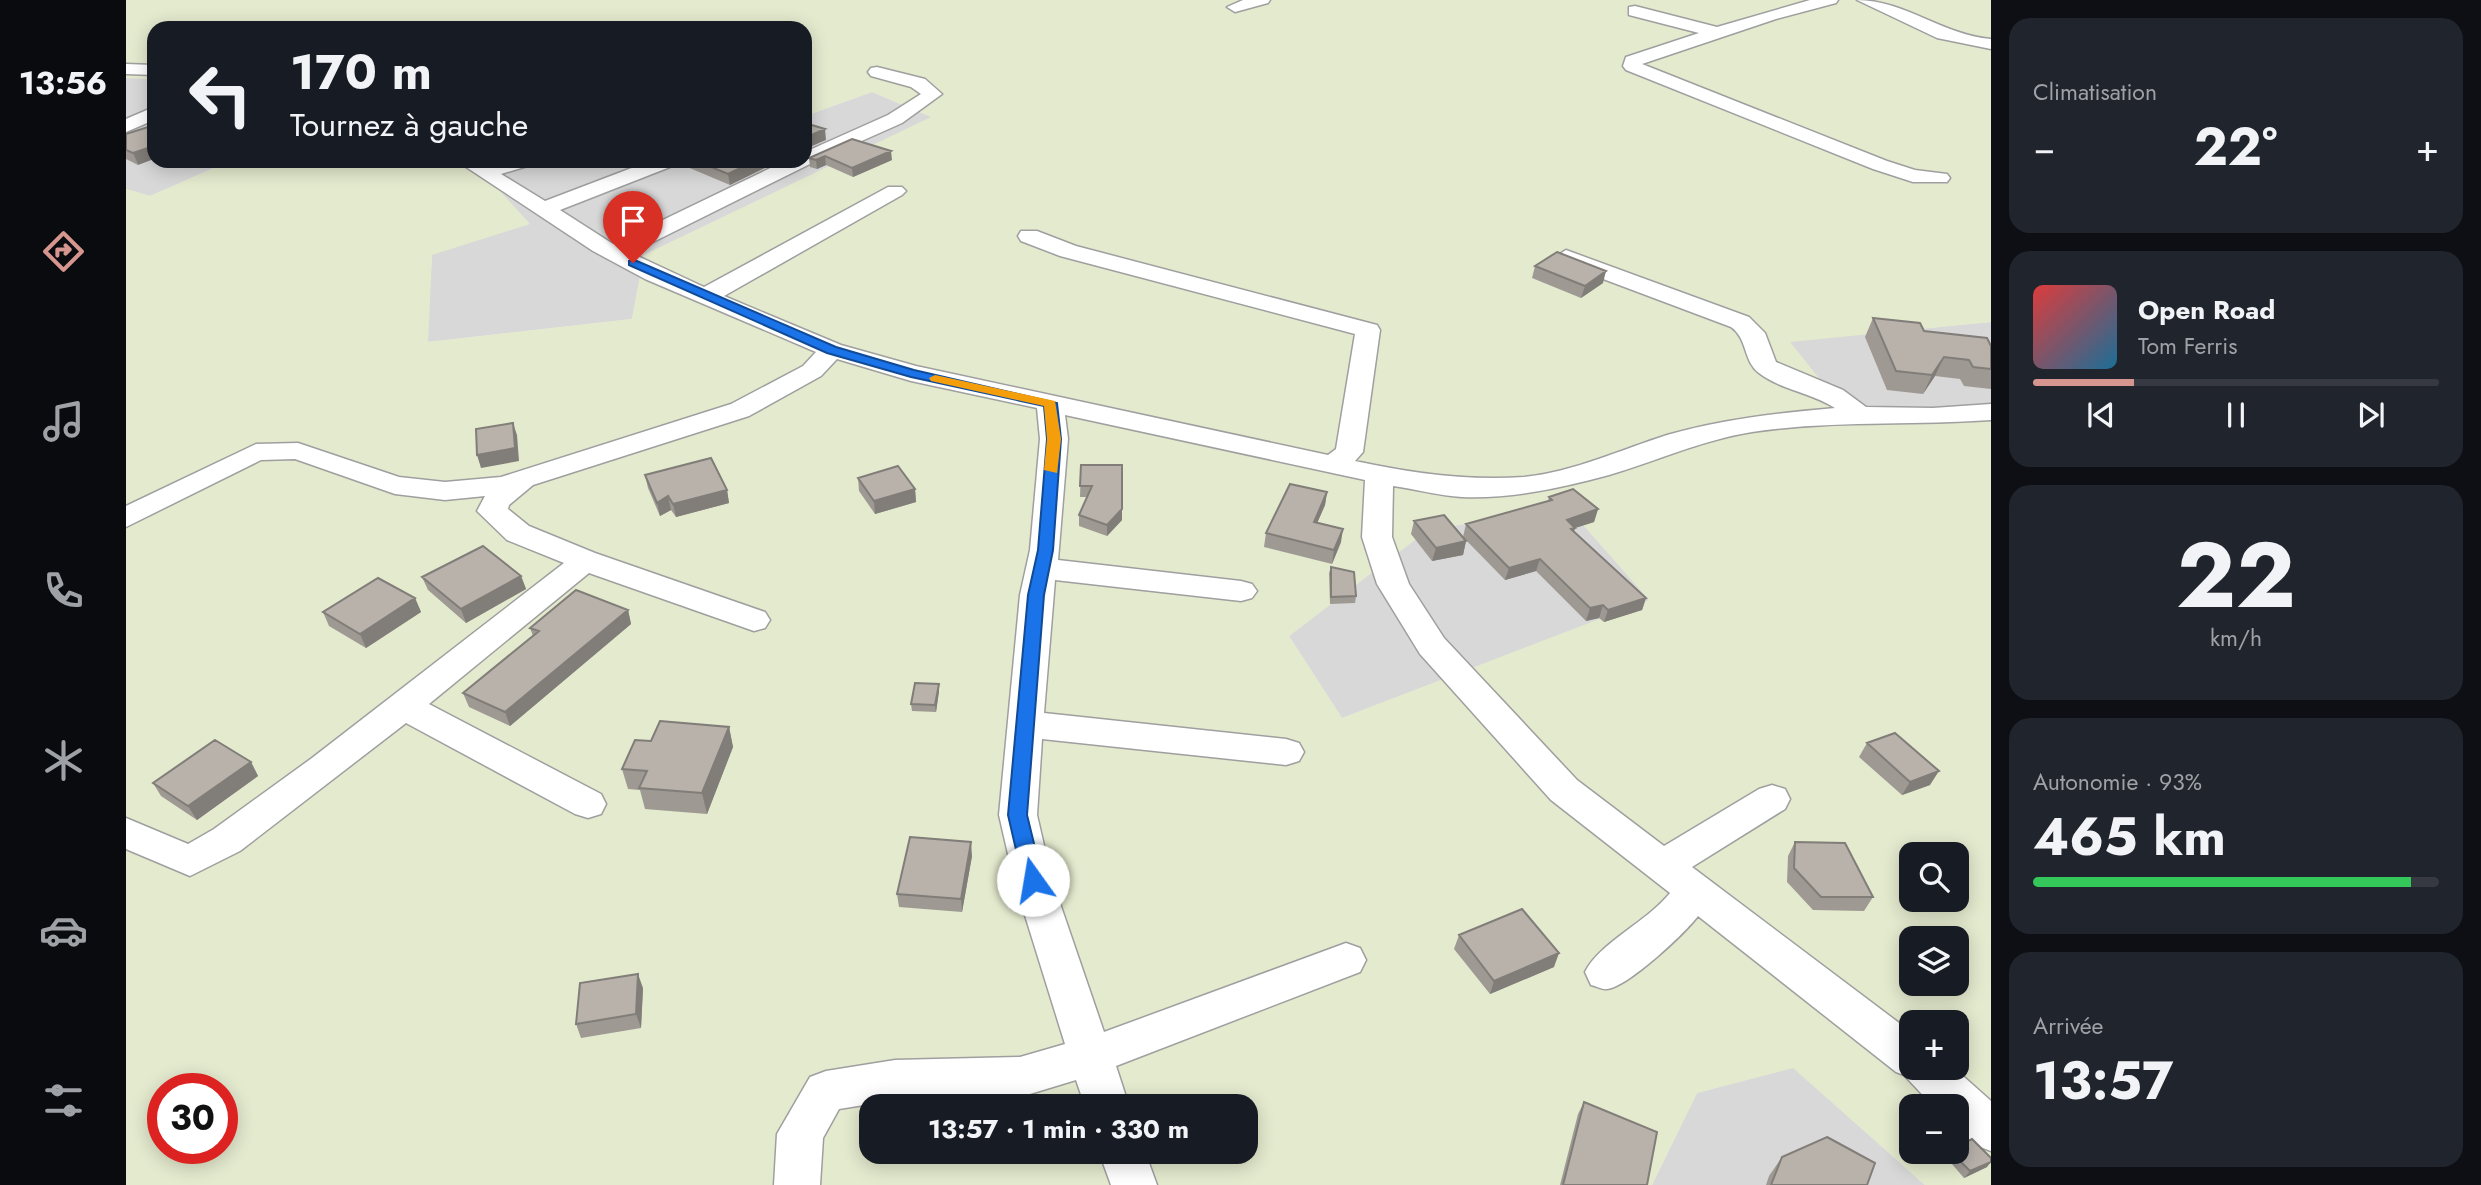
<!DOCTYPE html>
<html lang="fr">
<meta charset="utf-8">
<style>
:root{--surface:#171b24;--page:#20242c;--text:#f1f3f6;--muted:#9ea1a6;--line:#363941;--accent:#d6968f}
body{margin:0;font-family:Jost,sans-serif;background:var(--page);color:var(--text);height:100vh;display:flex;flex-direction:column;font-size:26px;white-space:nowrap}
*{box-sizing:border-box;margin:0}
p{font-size:23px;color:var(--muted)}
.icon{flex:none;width:38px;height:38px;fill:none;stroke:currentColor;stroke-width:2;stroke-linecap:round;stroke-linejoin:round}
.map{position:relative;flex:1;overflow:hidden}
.side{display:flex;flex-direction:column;gap:18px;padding:18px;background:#0d0f14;width:490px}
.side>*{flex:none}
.top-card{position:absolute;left:21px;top:21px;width:665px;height:147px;border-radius:21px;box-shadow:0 4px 18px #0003;background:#171b24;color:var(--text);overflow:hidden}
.controls{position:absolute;left:1773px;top:842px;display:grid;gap:14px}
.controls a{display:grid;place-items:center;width:70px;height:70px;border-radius:14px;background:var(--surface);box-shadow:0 4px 18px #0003;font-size:35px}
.speed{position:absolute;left:21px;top:1073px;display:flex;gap:14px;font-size:35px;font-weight:700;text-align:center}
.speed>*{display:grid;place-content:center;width:91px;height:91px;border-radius:50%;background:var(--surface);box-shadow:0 4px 18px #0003;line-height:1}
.speed .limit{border:10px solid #d22;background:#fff;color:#111}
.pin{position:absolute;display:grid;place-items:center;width:60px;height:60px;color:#fff;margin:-72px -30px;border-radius:50% 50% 50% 0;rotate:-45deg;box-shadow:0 0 7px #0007}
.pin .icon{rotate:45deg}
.me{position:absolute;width:77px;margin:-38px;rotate:347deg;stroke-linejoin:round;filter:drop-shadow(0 0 5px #0008)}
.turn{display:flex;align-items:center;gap:24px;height:147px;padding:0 28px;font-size:32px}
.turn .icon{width:91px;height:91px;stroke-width:2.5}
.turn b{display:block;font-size:49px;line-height:60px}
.big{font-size:52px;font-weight:700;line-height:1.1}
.side .widget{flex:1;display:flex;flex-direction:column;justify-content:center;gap:10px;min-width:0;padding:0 24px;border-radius:21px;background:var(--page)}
.side .dial{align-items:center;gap:0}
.dial b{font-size:91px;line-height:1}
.song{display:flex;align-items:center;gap:21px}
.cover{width:84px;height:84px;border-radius:10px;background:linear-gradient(135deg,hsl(0 70% 55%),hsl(200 70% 35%))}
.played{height:7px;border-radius:4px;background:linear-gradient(90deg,var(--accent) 25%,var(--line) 25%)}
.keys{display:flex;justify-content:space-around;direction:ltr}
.heat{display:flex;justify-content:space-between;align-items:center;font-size:38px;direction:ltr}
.charge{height:10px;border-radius:5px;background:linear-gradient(90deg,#34c759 93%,var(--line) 0)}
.trip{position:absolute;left:733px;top:1094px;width:399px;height:70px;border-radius:21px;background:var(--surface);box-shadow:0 4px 18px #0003;font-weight:700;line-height:70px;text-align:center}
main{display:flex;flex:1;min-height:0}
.tab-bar{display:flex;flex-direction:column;width:126px;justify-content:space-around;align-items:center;background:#090b0e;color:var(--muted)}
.tab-bar .icon{width:49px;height:49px}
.tab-bar .selected{color:var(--accent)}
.tab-bar b{font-size:32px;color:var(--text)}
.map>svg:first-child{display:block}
.residential{fill:#d9d8d8}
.farmland{fill:#e4eace;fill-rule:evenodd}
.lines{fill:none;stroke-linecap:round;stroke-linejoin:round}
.street-casing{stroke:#9f9f9f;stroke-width:3}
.street{fill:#fff;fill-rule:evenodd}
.wall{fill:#9e9993}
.shaded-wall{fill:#817d78}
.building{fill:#b8b2ab;stroke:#817d78;stroke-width:2}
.route{fill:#1a73e8;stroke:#114b97;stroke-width:2}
.slow{fill:#f59e0b}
</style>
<main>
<nav class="tab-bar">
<b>13:56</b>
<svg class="icon selected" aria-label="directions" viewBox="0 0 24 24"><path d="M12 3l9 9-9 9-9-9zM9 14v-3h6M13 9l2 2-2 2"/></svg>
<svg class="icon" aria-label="music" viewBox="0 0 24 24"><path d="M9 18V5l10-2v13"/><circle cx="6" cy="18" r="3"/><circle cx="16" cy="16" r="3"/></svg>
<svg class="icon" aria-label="phone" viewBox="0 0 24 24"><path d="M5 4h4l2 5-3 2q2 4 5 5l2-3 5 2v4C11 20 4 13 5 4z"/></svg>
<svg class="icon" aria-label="climate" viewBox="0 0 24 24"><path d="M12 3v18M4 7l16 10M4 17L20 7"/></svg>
<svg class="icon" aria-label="car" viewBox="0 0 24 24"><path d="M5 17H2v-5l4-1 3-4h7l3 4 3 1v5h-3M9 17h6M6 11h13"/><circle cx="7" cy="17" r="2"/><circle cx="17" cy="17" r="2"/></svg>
<svg class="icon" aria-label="filters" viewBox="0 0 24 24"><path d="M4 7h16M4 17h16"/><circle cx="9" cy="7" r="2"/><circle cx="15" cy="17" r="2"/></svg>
</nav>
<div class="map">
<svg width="1865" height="1185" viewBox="0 0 1865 1185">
<rect width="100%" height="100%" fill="#eceae2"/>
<path class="residential" d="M0,78l28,1v82h76l-80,35 -24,-7z
M746,92l60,25 -288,138 -12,64 -205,23 5,-87 41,-94h332v-45z
M1865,322v97l-143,-4 -59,-74z
M1444,510l80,90 -308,118 -53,-82 140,-107z
M1667,1067l132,118h-273l45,-92z"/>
<path class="farmland" d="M0,0h1865v322l-201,20 58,73 143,4v766h-66l-132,-117 -96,25 -45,92h-1526v-996l24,7 80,-35h243l57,63 -98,31 -4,87 204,-23 12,-64 287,-138 -59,-25 -67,24v-88h-651v51l-28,-1zM1444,510l79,90 -307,118 -53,-82 140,-107zM1785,854h45v46h-45zM1785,938h45v46h-45zM1785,1022h45v46h-45zM37,1088h59v60h-59zM746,1106h374v46h-374zM1785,1106h45v46h-45z"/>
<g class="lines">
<defs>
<path id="street" d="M1117,0h27l-2,3 -33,9 -8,-5z
M1684,0h28l-2,3 -60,16 -134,45 245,97 28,9 32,4 3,4 -3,4h-34l-40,-13 -247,-99 -3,-4 3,-9 73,-24 -70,-18v-8l6,-1 82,21z
M1731,0c47,0 86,35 134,39v10l-54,-11z
M0,64l28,1v10l-28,-1z
M751,67l48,12 17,15 -40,29 -92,41 -179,89 73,34 184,-100h14l4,4 -4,4 -178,101 117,49 75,21 412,89 8,-6 19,-115 -295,-78 -39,-15 -3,-5 3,-5h16l39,15 301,79 3,5 -17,122 -8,9c56,12 111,20 169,16 49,-5 96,-27 143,-42 55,-16 111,-22 168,-27 -23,-15 -54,-18 -76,-35 -16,-12 -11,-34 -28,-46l-173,-65 -3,-5 11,-7 183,67 16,16 11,29 67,28 23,17 67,1 58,-4v16c-80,6 -160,0 -239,12 -50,8 -95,29 -143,43 -48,13 -98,24 -147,22 -23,-1 -47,-8 -69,-11l-1,51 17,47 35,54 133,142 87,66 95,-57 13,-4 13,4 5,10 -5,10 -93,58 219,165v36h43l37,33v50l-16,-6 -19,-17v-22h-23l-29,-31 -8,-3 -198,-156c-13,17 -70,71 -91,73 -4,1 -11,-3 -16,-4l-6,-13c14,-29 62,-50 85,-79l-119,-93 -131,-146 -43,-70 -15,-47 3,-57 -300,-65 3,24 -10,121 183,21 11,3 5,7 -5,7 -11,3 -186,-21 -11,133 242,26 13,4 5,9 -5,9 -13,4 -244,-26 -5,76 15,65 52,152 242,-89 14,5 6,12 -6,12 -244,94 13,40h-44l-9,-26 -56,17 -125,3 -56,9 -16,29 -3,47h-46l3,-51 33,-57 16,-6 69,-11 125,-3 45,-13 -51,-164 -15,-65 21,-220 10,-45 10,-111 -3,-31 -126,-27 -74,-22 -16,17 -72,40 -216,69 -24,20 -1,4 21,17 66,27 170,59 5,8 -5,8 -11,3 -165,-58 -160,131 172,90 5,10 -5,10 -13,4 -13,-4 -169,-91 -166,128 -50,25 -64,-27v-31l62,26 26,-15 98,-71 252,-195 -57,-23 -30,-29 8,-15 -40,4 -50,-6 -100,-35 -34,1 -135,67v-21l130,-62 42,-1 101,34 46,5 56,-5 230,-73 72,-38 13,-14 -171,-73 -52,-28 -136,-90h24l6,4 14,-4h33l-3,4 -30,9 44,27 105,-40h22l-2,6 -110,43 53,34 172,-83h20v-9l83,-37 33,-21 -10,-7 -40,-11 -3,-4 3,-4z
M28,107v13l-28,12v-13z
M973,1152h46l12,33h-46z"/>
</defs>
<use href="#street" class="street-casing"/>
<use href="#street" class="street"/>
</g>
<path class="wall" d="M0,134l12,31 -12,-6z
M726,139l40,21 -39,17 -27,-12 -9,4 -7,-2 -1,-9z
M547,161h106l-49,24z
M1409,266l68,17 -22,15 -49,-20z
M1747,318l51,13 67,15v43l-27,-3 -4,-7 -25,-3 -12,18 -36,-4 -22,-53z
M955,465l41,55 -15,16 -28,-10v-11l8,-18h-7z
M519,475l82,15 2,13 -53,14 -5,-7 -11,6 -12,-28z
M732,478l57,11 1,13 -41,12 -16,-23z
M1201,492l-2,13 -8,18 24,19 -9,22 -68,-17 2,-14z
M1423,497l49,12 -4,13 -19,6 -1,4 72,66 -4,12 -38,12 -5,-4 -13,3 -50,-50 -31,9 -42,-43 3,-13 82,-23z
M1288,521l52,20 -3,14 -31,6 -21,-27z
M1205,567l25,29 -1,7 -25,1 -1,-31z
M395,576l5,13 -60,34 -38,-33 -6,-13z
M289,598l6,14 -55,36 -37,-22 -6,-14z
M502,610l3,14 -121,102 -41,-19 -6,-14 70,-57 -3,-8z
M813,691l-3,21 -24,-1 -1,-7z
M603,727l4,20 -26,67 -62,-5 -5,-19 -12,-1 -6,-20 29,-28z
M1741,743l63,42 -28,10 -43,-38z
M125,762l7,14 -61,44 -36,-24 -8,-13z
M1669,842l78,55 -9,14 -51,-1 -26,-28 1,-26z
M846,856l-10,56 -63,-5 -2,-13z
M1333,935l95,32 -64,27 -36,-45z
M517,988l-2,40 -60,10 -5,-14z
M1458,1102l63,83h-87l18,-71z
M1823,1152h7l31,15 -23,11 -19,-22z
M1656,1157l85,28h-101l3,-9z"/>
<path class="shaded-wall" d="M699,129l1,11 -21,9v-11z
M28,146v13l-16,6 -5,-12z
M765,151l1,9 -39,17 -1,-9z
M699,156l1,9 -9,4 -1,-9z
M629,161h24l-49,24 -2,-11z
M1480,271l-3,12 -22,15 4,-12z
M1818,357l-9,19 -12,18 9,-19z
M387,423l4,12 2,26 -38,7 -4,-13z
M789,489l1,13 -41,12 -1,-13z
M601,490l2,13 -53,14 -3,-13z
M1201,492l-2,13 -13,30 2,-13z
M542,496l3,14 -11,6 -3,-13z
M996,509v11l-15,16v-11z
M1472,509l-4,13 -19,6 -4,12 -4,-20z
M1217,529l-2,13 -9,22 2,-14z
M1340,541l-3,14 -31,6 4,-13z
M1414,559l-4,12 -31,9 4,-12z
M395,576l5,13 -60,34 -5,-14z
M289,598l6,14 -55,36 -6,-14z
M1520,598l-4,12 -38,12 4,-12z
M1477,605l-4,13 -13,3 4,-13z
M502,610l3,14 -121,102 -5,-14z
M813,684v7l-3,21 -1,-7z
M603,727l4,20 -26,67 -5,-21z
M125,762l7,14 -61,44 -9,-14z
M1813,771l-9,14 -28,10 8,-13z
M845,842l1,14 -10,56 -1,-13z
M1433,953l-5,14 -64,27 4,-13z
M512,974l5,14 -2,40 -5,-14z
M1865,1162l-4,5 -23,11 6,-7z"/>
<path class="building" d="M679,123l20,6 -20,9z
M22,127l6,2v17l-21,7 -7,-3v-16z
M726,139l39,12 -39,17 -27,-12 -9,4 -7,-2z
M571,161h58l-27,13z
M1431,252l49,19 -21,15 -50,-20z
M1747,318l47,5 4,8 63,7 4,8v23l-18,-2 -4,-7 -25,-3 -12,18 -36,-4z
M387,423l2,25 -38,7 -1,-26z
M585,458l16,32 -54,14 -5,-8 -11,7 -12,-28z
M955,465h41v44l-15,16 -28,-10 13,-29h-12z
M772,466l17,23 -41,12 -16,-23z
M1164,484l37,8 -13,30 29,7 -9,21 -68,-17z
M1447,489l25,20 -31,11 8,8 -4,1 75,69 -38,12 -5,-5 -13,3 -50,-49 -31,9 -43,-44 86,-24 -3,-3z
M1318,515l22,26 -30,7 -22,-27z
M357,546l38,30 -60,33 -39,-32z
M1205,567l23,5 2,24 -25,1z
M252,578l37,20 -55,36 -37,-22z
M450,590l52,20 -123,102 -42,-19 76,-62 -9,-3z
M789,683l24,1 -4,21 -24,-1z
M534,721l69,6 -27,66 -63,-5 8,-17 -25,-2 13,-29 16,1z
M1769,733l44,38 -29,11 -43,-39z
M89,740l36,22 -63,44 -35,-23z
M784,837l61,5 -10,57 -64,-5z
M1669,842l50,1 28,54h-52l-27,-29z
M1396,909l37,44 -65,28 -35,-46z
M512,974l-2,40 -60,10 4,-41z
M1458,1102l73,30 -10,53h-84z
M1701,1137l48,26 -8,22h-96l11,-28z
M1846,1139l19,19v4l-21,9 -19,-19h5v-5z"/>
<path class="route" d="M503,261h8l199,86 78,23 143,33 4,36 -8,111 -9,45 -17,220 16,65 -3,5h-14l-3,-5 -15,-65 20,-220 10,-45 9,-111 -3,-33 -133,-29 -84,-24 -198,-88z"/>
<path class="slow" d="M809,375l120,26 6,38 -4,34 -13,-3 3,-31 -3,-33 -113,-25 -2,-3z"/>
</svg>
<div class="controls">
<a><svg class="icon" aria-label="search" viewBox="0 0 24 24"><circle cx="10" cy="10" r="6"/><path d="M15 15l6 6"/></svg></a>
<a><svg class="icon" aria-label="layers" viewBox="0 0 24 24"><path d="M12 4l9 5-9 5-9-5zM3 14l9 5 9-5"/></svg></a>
<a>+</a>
<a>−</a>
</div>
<div class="speed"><div class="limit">30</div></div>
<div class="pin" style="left:507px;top:263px;background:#d93025"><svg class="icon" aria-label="arrive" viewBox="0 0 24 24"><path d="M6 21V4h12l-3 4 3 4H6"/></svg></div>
<svg class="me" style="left:907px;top:880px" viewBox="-20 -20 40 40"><circle r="19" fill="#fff"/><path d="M0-13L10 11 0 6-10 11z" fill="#1a73e8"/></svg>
<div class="trip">13:57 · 1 min · 330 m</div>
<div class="top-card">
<div class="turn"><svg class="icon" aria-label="left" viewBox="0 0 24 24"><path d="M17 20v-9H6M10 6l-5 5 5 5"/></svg><div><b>170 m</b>Tournez à gauche</div></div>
</div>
</div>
<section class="side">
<div class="widget"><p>Climatisation</p>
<div class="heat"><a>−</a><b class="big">22°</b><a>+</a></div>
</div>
<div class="widget">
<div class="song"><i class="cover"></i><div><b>Open Road</b><p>Tom Ferris</p></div></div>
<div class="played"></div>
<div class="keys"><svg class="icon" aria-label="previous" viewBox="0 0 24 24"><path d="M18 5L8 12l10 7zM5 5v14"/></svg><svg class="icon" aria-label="pause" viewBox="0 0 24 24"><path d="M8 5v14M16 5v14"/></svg><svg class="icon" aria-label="next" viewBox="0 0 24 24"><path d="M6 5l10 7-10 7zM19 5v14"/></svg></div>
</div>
<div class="widget dial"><b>22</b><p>km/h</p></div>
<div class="widget"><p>Autonomie · 93%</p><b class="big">465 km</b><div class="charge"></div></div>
<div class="widget"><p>Arrivée</p><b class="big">13:57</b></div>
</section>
</main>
